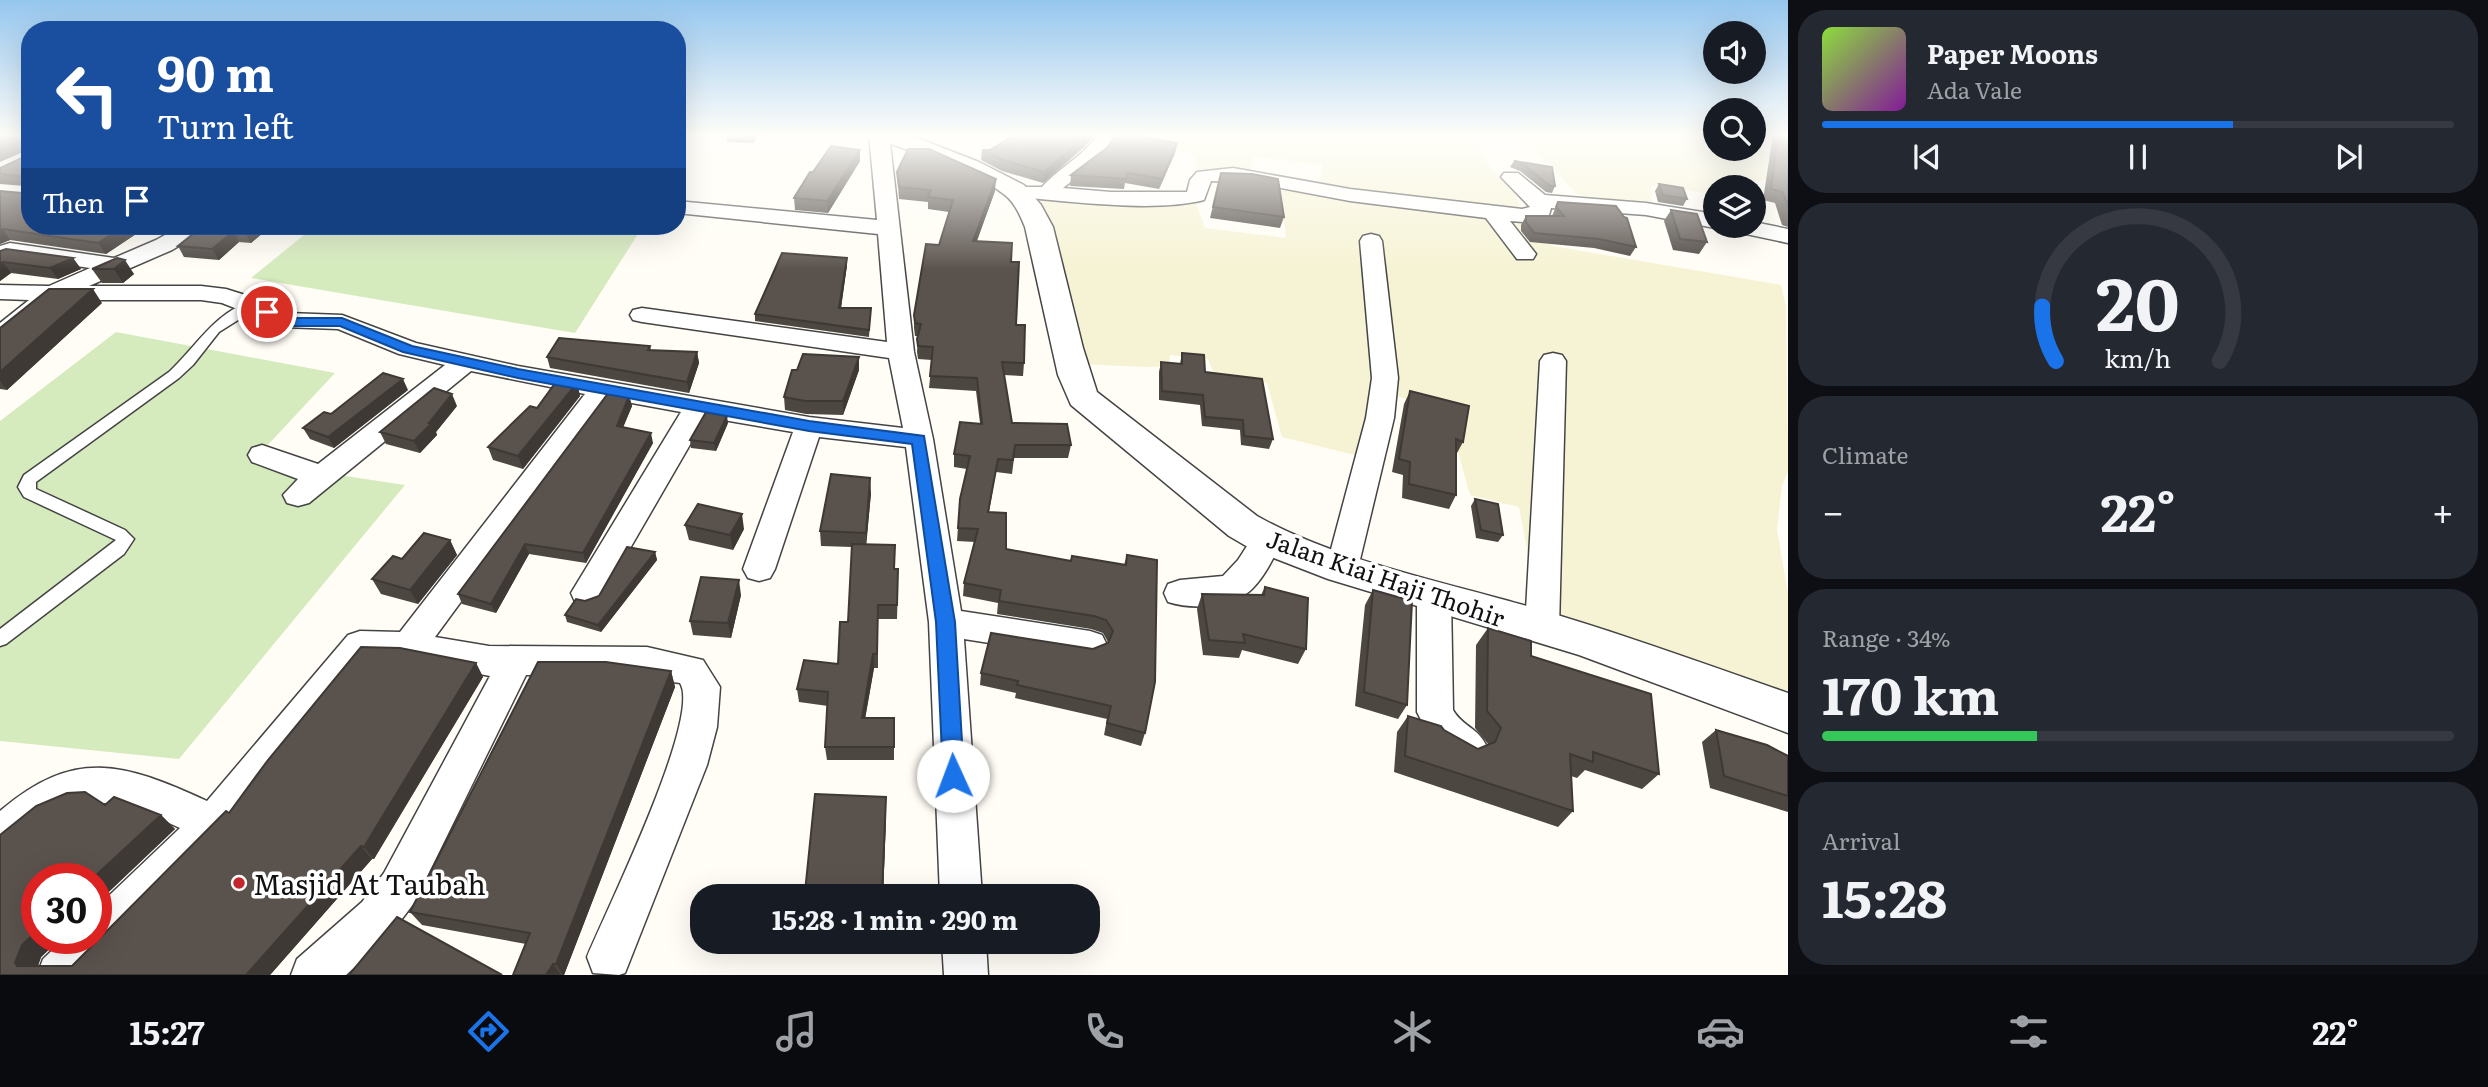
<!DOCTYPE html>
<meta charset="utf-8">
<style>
:root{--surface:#171b24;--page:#242831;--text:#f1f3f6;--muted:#9ea1a6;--line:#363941;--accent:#1a73e8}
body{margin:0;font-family:Literata,serif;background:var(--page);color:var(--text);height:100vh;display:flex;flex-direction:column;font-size:26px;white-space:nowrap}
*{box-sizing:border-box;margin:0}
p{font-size:23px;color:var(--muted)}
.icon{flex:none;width:38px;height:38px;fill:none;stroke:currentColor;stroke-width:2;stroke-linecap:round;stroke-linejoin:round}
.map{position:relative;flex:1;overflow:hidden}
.panel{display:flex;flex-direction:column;gap:10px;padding:10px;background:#0d0f14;width:700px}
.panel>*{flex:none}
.guide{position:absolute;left:21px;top:21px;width:665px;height:214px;border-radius:28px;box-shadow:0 7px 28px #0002;background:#1a4fa0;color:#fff;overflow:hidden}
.tools{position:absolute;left:1703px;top:21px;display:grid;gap:14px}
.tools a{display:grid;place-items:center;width:63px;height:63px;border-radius:50%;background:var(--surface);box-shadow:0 7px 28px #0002;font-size:35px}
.speed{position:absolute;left:21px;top:863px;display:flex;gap:14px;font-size:35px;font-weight:700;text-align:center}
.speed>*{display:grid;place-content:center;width:91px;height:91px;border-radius:50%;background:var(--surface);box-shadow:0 7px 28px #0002;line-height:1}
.speed .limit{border:10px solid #d22;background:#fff;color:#111}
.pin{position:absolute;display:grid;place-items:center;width:60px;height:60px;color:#fff;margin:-30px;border:4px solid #fff;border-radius:50%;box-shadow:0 2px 7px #0007}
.me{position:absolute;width:77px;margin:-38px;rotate:358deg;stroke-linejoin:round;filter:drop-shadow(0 0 5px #0008)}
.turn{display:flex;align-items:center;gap:24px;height:147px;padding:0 21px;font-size:32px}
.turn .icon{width:91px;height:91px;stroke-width:2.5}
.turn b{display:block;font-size:49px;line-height:60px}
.then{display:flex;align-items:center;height:66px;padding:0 21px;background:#0003;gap:14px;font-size:26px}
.big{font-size:52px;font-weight:700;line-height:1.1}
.panel .widget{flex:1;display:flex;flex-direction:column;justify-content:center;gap:10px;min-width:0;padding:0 24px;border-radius:28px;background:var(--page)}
.panel .dial{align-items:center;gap:0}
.dial svg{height:182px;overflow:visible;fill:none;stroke:var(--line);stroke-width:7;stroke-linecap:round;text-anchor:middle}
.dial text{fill:var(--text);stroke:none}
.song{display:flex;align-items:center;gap:21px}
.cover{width:84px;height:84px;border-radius:10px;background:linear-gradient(135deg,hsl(90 70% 55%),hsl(290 70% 35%))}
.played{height:7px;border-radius:4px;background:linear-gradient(90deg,var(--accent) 65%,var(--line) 65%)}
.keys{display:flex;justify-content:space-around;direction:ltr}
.heat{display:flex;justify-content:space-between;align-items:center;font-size:38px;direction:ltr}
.charge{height:10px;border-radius:5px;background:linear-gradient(90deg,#34c759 34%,var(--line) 0)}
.trip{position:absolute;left:690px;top:884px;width:410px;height:70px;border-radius:28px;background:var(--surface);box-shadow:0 7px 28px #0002;font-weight:700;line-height:70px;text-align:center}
.tabs{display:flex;height:112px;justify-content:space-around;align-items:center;background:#090b0e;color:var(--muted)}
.tabs .icon{width:49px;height:49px}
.tabs .active{color:var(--accent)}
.tabs b{font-size:32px;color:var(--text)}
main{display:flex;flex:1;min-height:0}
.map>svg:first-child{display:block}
.farmland{fill:#f6f3d4}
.green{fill:#d5ebbd}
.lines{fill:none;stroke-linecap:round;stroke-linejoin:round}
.service-casing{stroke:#444;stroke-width:3}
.minor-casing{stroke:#444;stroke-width:3}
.tertiary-casing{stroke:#444;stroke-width:3}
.service{fill:#fff;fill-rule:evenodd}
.minor{fill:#fff;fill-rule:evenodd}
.tertiary{fill:#fff;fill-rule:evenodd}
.wall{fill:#4d4742}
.shaded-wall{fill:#3f3936}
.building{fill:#5a524d;stroke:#3f3936;stroke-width:2}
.route{fill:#1a73e8;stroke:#114b97;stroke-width:2}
.poi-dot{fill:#c4262e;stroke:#fff;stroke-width:2.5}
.labels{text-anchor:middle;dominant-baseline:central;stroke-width:7;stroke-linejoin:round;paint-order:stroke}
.street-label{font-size:24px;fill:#111;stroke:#fff}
.near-poi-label{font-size:28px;fill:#111;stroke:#fff;text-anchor:start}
</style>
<main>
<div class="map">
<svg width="1788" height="975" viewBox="0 0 1788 975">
<rect width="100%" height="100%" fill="#fffdf5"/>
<path class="farmland" d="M1144,134h330l15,32 27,29 5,16 -201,-22 2,-24 -70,-9v17l-56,-4 -1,-15 -52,-9z
M1486,134h229v15h39v-15h10l-2,16 15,5 3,22 -36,7v3h-29v7l-64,-8 1,19 -74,-10 -54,-56z
M1280,190l250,31 23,25 228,39 5,22 2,164 -6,15 -5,43 11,65v103l-250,-88 -19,-102 -49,-12 -23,-84 -71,-21 -14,67 -80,-20 -15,-54 -53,-9 -6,-15 -38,-4 -1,11 -22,1 -70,-3 -41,-165 129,7 31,-3 9,25 81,10z"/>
<path class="green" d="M315,226h328l-68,107 -324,-55z
M116,332l219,41 -83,89 153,23 -226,274 -179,-18v-320z"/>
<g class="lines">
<defs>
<path id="service" d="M252,301l5,1v6l-38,24 -26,33 -14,13 -143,104v7l89,41 9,9 -10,15 -118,90 -6,2v-17l116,-89 -92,-43 -6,-10 6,-12 145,-103c27,-25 46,-60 83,-71z"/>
<path id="minor" d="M869,134h20l25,218 19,87 28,172 129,20 12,4 5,10 -5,10 -12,4 -126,-20 18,257h-42l-11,-274 -23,-175 -87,-10 -44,132 -5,9 -11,3 -11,-3 -5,-9 50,-137 -87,-15 -107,185 -12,4 -12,-4 -4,-9 110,-181 -71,-13 -175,238 54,9 158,1 56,13 17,27 -3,40 -10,38 -82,208 -6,2 -26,-2 -6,-16c18,-44 115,-240 93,-274l-60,-8h-94l-112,228 -22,29 -46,43h-55l6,-16 65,-57 22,-29 106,-197 -81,-16 -40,-1 -142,177 -137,139h-53l6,-16 22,-21h31v-30l84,-80c-40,-19 -88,-40 -128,-11 -18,13 -31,30 -52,38v-44c75,-64 124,-48 207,-10l141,-166 12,-4 40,1 185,-238 -114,-23 -162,132 -11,3 -11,-3 -4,-8 15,-16 -46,-17 -4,-7 4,-7 10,-3 56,19 127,-99 -46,-11 -61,-25 -55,-2 -61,-24 -21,-3h-143l-49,40 -9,3v-20l29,-23 -29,-1v-14l49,1 41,-18 -76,-11 -14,6v-17l10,-3 104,15 42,-18 25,-14h26l-3,5 -32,19 -83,36h112l25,3 35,11 27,13 54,2 74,28 102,23 291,51 94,11 -14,-70 -247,-36 -9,-2 -3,-5 3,-5 9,-2 245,34 -9,-108 -201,-21v-12l200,19z
M1098,134h19l-13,22 -41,32 48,4h76l3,-12 7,-8 36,-4 117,21 172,20 8,-2 -29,-30 3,-4h14l27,22 101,8 69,11v12h7l-7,2 -69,-13 -95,-7 -2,7 -26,7 -13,-1 26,33 -3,5h-16l-31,-41 -136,-17 -101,-19 -38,-1 -7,19c-51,13 -134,1 -188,-3l-7,-2 -3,-4 3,-4h33c18,-20 42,-31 56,-53z
M1754,222l34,7v14l-56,-12 -3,-5h25z
M1371,234l8,2 3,5 16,137 -4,40 -36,150 -5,9 -11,3 -11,-3 -5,-9 40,-150 6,-40 -12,-137 3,-5z
M1553,353l9,2 4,6 -7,267 -5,10 -12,4 -12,-4 -5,-10 15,-267 4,-6z
M1267,528l11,4 5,8c-9,16 -17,35 -30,48 -19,20 -60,22 -85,14l-4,-9 4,-9 12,-4 43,-4 15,-16 18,-28z
M1434,584l12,4 5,9 2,113c10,17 24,17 33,35l-6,12 -13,5 -34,-18 -16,-32v-115l5,-9z
M942,942h44l2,33h-44z"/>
<path id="tertiary" d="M875,134h32l72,28 45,23 17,20 12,22 30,121 14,44 160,124c77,44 187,66 273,91 87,25 172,56 258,86v40l-209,-78 -251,-76 -75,-29 -24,-14 -158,-131 -13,-30 -33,-148c-5,-12 -10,-24 -20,-32 -33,-26 -88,-40 -126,-56z"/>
</defs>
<use href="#service" class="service-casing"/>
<use href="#minor" class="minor-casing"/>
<use href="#tertiary" class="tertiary-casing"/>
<use href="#service" class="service"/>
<use href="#minor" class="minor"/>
<use href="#tertiary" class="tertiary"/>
</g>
<path class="wall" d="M0,134l148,92 -42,28 -96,-14 -10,4v-53l22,2 3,-3v-4l-25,-2v-16l24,-11 1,-5z
M727,134h31l-4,9 -27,-1z
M1016,134h79l-11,13 -41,36 -41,-12 -21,-11 1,-10h8z
M1116,134h24l-1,2 38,7 -2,10 -16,36 -34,-6 -1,6 -54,-3 1,-11 37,-28z
M1773,134h15v93l-6,-2 -7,-22 -12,-3z
M860,150v11l-32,52 -33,-3 -1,-12 19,-26z
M1514,161l38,6 3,19 -3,7 -6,-1 -26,-21 -10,-4z
M897,172l98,19 -18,50 34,21 5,63 8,38 -1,13 -19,-1 8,48 59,22 -3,13h-54l-2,16 -16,-2 -7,40 17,37 65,12 53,4 3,-10 18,178 -4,13 -37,-11 3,-16 -92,-21 1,-5 -36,-8 1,-12 112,-24 15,-6v-1l-5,-9 -12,-4 -94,-15 1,-11 -35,-7 1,-13 11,-41 -18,-1 3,-42 7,-30 -13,-2v-13l26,-31 -4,-32 -47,-3 3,-28 -14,-1 -1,-7 1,-16h-3l-1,-8v-13l25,-70 10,-33 -21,-3v-7l-29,-3z
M1221,173l63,44 -4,11 -70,-10z
M1659,184l28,15 -4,7 -25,-4 -3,-11z
M1558,202l78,45 -6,9 -36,-8 -64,-6 -9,-11v-6l5,-9h26z
M1671,210l36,32 -8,12 -26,-4 -9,-29z
M203,226h68l-20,17 -12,-1 -20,18 -35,-3 -6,-11z
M0,251l73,7 8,11 -23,10 -47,-6 -11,8z
M117,258l17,16 -11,9h-21l-10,-14z
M847,265l-6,43h30l-2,29 -114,-16v-7z
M102,303l-95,87 -7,-1v-61z
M650,346l1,4 46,2 2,11 -10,30 -139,-25 -3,-11z
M1182,353l23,19 68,67 -4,10 -28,-4 -1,-15 -38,-4 -2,-21 -41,-5v-28l2,-10 19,2z
M859,357v13l-16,45 -37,-1 -21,-4 -1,-13 13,-27z
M577,383l3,13 -57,73 -30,-9 -5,-13 49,-39z
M408,390l-74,58 -24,-9 -7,-11 28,-14z
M1410,391l53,51 -7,13v40l-7,14 -47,-11 1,-23 -11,-3 12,-68z
M629,396l3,10 -9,21 30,16 -67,120 -57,-9 -33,59 -34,-9 -4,-10z
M457,406l-21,26 1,3 -17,18 -34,-9 -6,-12z
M728,423l-12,28 -25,-3 -1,-8z
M871,493l-5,51 28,25 4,14 -1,36h-19v49h-4l-9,50h29v42h-67l-2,-13 3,-41 -29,-4 -2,-13 41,-25 10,-42 4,-75 -31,-1 -1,-15z
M1475,499l28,36 -5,7 -22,-4 -5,-32z
M685,525l59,4 -11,21 -44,-10z
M450,540l7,15 -39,49 -37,-10 -9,-15z
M655,552l2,8 -56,72 -34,-10 -2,-7 20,-14 14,-5z
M1265,587l41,62 -8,15 -56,-14 -3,8 -36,-3 -6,-46 5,-15 59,1z
M1373,590l34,115 -9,14 -43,-13 10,-101z
M741,595l-10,43 -38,-3 -3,-14z
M1488,628l43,28 128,118 -17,15 -57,-19 -8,8 -6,-2 2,35 -15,16 -164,-55 3,-40 11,-16 36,14 34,19 10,-4v-1l-13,-16 1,-83z
M361,647l39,1 76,15 7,14 -109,182h-2l-102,116h-270v-140l36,-29 31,-13 18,-1 20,13 9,-8 47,18 14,14 -79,75v-26h-59v60h24l-20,19 -3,9h34l154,-155 3,2 39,-53z
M671,671l4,16 -111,288h-51l13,-31 -104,-19 -12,-13z
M1716,730l72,26v56l-78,-24 -8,-46z
M886,797v20l-3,79h-78v-4z"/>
<path class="shaded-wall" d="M754,134h4l-4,9 -1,-7z
M1088,134h7l-11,13 -41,36 1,-11z
M25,138l5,11 -30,13v-13z
M1177,143l-2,10 -16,36 3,-10z
M860,150v11l-32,52 -1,-12z
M996,179l-1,12 -23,62 1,-12z
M125,226h23l-42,28 -8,-11z
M253,226h18l-20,17 -6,-11z
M3,229l7,11 -10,4v-14z
M234,231l5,11 -20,18 -7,-11z
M73,258l8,11 -23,10 -8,-11z
M847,258v7l-7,50 -1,-7z
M125,260l9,14 -11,9 -9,-14z
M3,262l8,11 -11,8v-17z
M93,289l9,14 -95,87 -7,-9v-9z
M697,352l2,11 -10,30 -2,-11z
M859,357v13l-16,45v-14z
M403,379l5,11 -74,58 -6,-11z
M577,383l3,13 -57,73 -5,-13z
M452,394l5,12 -21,26 1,3 -17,18 -6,-12z
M629,396l3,10 -12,29 -3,-9z
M727,416l1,7 -12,28 -2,-8z
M651,433l2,10 -67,120 -3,-10z
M870,478l1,15 -5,55v-15z
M742,514l2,15 -11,21 -3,-15z
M450,540l7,15 -39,49 -8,-14z
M525,544l4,10 -33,59 -5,-9z
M655,552l2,8 -56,72 -3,-7z
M739,580l2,15 -10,43 -3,-15z
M873,654l1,14 -11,63 -1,-13z
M476,663l7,14 -109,182 -10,-12z
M671,671l4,16 -111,288h-1l-7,-11z
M886,797v20l-3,79h-1z
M161,815l14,14 -79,75v-26h-3z
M361,846l11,13 -102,116h-24z
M37,931v7h24l-20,19 -6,17 -18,-8 -2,-3 7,-18z
M553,964l8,11h-15z"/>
<path class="building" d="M0,134h30v92h95l-27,17 -95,-14 -3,1v-39l22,2 3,-3v-13l-25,-3v-6l24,-11 1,-19 -25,11z
M727,134h27l-1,2 -26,-1z
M1016,134h72l-44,38 -41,-12 -21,-10h8z
M1116,134h22l-1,2 40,7 -15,36 -35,-6 -1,6 -55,-4 37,-28z
M1778,134h10v74l-5,-16 -12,-3z
M831,146l29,4 -33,51 -33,-3 16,-26h3z
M908,149h21l67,30 -23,62 39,2 -1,19h8l-3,63h9l-1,38 -22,-1 10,61 55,1 4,21h-56l-2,15 -15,-1 -10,53 18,1v36l65,12 1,-5 54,9 1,-10 30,5 -2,122 -10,51 -38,-10 4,-17 -94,-21 1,-4 -37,-8 10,-40 102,16 15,-6 5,-12 -7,-11 -12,-4 -95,-15 2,-11 -37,-7 14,-54 -20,-1 2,-29 10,-43 -16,-2 6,-32 22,2 -5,-46 -47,-2 3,-29 -15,-1 -1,-7 4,-15 -6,-1 -1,-8 12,-71 13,1 14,-45 -25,-3 3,-7 -32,-3 -2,-15z
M1514,161l38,6 3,19h-5l-27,-22z
M1221,173l31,1 26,5 6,38 -71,-10z
M1659,184l24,4 4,11 -24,-4z
M1558,202l58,4 8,11 3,1 9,29 -37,-8 -65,-6 -8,-11v-6h38l-8,-9z
M1671,210l26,4 10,28 -27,-3z
M203,226h50l-8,6 -11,-1 -22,18 -34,-3z
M6,249l67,9 -23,10 -47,-6 -3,2v-13z
M782,253l65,5 -8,50h32l-2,22 -114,-16z
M117,258l8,2 -11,9h-22z
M49,289h44l-93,83v-44z
M559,338l91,8 -2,4 49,2 -10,30 -140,-25z
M1182,353l22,2 1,17 57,7 11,60 -29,-3 -1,-16 -38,-3 -2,-22 -41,-4 -1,-29 21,2z
M803,354l56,3 -16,44h-38l-21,-4 8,-27h5z
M383,373l20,6 -75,58 -25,-9 21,-16 7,2z
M558,379l19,4 -59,73 -30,-9 42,-41 7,2z
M434,388l18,6 -23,29h3l-18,18 -34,-9z
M1410,391l59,15 -6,36 -7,-3v56l-47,-11 1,-22 -11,-3z
M609,392l20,4 -12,30 34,7 -68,120 -58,-9 -34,60 -33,-10z
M706,412l21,4 -13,27 -24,-3z
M831,474l39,4 -4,55 -46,-2z
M1475,499l23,5 5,31 -22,-5z
M698,504l44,10 -12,21 -45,-10z
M424,533l26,7 -40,50 -38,-11 21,-23 9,3z
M852,544l43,1 -1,24h4l-1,36h-19l-1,49h-4l-11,64h32v29h-69l3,-55 -31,-3 7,-29 34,4 2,-42h8z
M627,547l28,5 -57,73 -33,-10 11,-16 9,2 14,-5z
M701,577l38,3 -11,43 -38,-2z
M1265,587l43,11 -2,51 -63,-15 2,9 -36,-3 -7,-46 62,1z
M1373,590l39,11 -5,104 -43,-13z
M1488,628l43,13v15l120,38 8,80 -66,-22v10l-23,-8 3,57 -168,-55 3,-40 33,10 3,4 34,19 17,-7 6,-14 -14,-17z
M361,647l39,1 76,15 -112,184 -3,-1 -115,129h-246v-140l36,-29 31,-13 18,-1 20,13 9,-8 47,18 -68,63h-56v53l-15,14 -7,18 2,3h55l154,-155 3,2 39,-53z
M538,662h68l65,9 -115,293h-3l-7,11h-33l17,-42 -120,-21z
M1716,730l51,15 21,11v40l-64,-20z
M815,794l71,3 -4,98 -77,-3z
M397,917l105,58h-153z"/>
<linearGradient id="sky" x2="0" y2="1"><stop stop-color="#95c6ee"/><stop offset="0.5" stop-color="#fffefa"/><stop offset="1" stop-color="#fffefa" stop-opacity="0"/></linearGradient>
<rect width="1788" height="270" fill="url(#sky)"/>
<path class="route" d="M267,308l28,10h47l70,28 106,23 291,52 115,15 31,186 9,154 -3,7 -8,3 -7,-3 -3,-7 -7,-154 -24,-178 -103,-13 -291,-53 -115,-26 -63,-26h-47l-30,-11 -2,-3z"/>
<circle class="poi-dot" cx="239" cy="883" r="7"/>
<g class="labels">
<g class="street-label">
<text transform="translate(1386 577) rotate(19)">Jalan Kiai Haji Thohir</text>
</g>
<g class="near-poi-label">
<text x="253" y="883">Masjid At Taubah</text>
</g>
</g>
</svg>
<div class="tools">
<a><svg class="icon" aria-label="sound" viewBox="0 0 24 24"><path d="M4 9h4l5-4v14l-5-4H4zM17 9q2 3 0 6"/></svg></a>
<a><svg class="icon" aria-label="search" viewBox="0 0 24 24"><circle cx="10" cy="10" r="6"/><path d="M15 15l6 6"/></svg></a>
<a><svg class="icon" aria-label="layers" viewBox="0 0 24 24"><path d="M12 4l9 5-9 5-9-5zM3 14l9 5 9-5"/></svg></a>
</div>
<div class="speed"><div class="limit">30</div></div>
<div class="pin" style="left:267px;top:312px;background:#d93025"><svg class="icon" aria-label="arrive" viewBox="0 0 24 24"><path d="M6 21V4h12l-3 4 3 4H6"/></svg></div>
<svg class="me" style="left:953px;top:776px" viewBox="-20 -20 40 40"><circle r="19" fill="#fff"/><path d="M0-13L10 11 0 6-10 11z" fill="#1a73e8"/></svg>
<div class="trip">15:28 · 1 min · 290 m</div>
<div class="guide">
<div class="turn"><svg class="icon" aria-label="left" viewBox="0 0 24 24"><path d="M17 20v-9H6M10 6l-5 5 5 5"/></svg><div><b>90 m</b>Turn left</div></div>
<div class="then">Then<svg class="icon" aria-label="arrive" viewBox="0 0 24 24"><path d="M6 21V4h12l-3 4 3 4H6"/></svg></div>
</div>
</div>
<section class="panel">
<div class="widget">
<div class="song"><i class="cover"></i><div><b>Paper Moons</b><p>Ada Vale</p></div></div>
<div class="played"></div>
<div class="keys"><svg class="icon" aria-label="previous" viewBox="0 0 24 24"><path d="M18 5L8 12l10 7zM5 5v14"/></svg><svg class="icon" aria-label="pause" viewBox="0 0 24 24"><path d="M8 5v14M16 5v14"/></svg><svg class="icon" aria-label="next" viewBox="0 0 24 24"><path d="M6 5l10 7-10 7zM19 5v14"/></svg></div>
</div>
<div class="widget dial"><svg viewBox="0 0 100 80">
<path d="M14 69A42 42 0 1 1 86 69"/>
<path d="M14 69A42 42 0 0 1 8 45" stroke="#1a73e8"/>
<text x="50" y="56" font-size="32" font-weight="700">20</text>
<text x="50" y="72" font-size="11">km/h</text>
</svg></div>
<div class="widget"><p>Climate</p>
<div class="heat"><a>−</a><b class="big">22°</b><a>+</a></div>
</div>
<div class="widget"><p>Range · 34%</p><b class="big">170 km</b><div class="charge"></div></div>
<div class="widget"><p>Arrival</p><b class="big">15:28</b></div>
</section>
</main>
<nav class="tabs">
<b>15:27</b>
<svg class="icon active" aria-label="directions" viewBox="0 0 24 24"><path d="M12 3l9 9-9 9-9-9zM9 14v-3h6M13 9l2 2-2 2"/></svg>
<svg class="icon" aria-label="music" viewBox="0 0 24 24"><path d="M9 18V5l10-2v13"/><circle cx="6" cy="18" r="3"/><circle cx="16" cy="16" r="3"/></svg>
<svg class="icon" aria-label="phone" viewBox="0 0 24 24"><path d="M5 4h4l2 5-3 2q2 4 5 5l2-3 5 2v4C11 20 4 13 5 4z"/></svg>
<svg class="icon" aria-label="climate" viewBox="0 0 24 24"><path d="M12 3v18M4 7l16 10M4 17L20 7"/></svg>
<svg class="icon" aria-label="car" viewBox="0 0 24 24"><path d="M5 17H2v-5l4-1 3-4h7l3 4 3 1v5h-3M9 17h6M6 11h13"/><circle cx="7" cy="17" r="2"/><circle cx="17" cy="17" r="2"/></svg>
<svg class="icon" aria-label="filters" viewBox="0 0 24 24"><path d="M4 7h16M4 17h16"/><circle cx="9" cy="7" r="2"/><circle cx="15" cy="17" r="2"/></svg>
<b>22°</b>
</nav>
